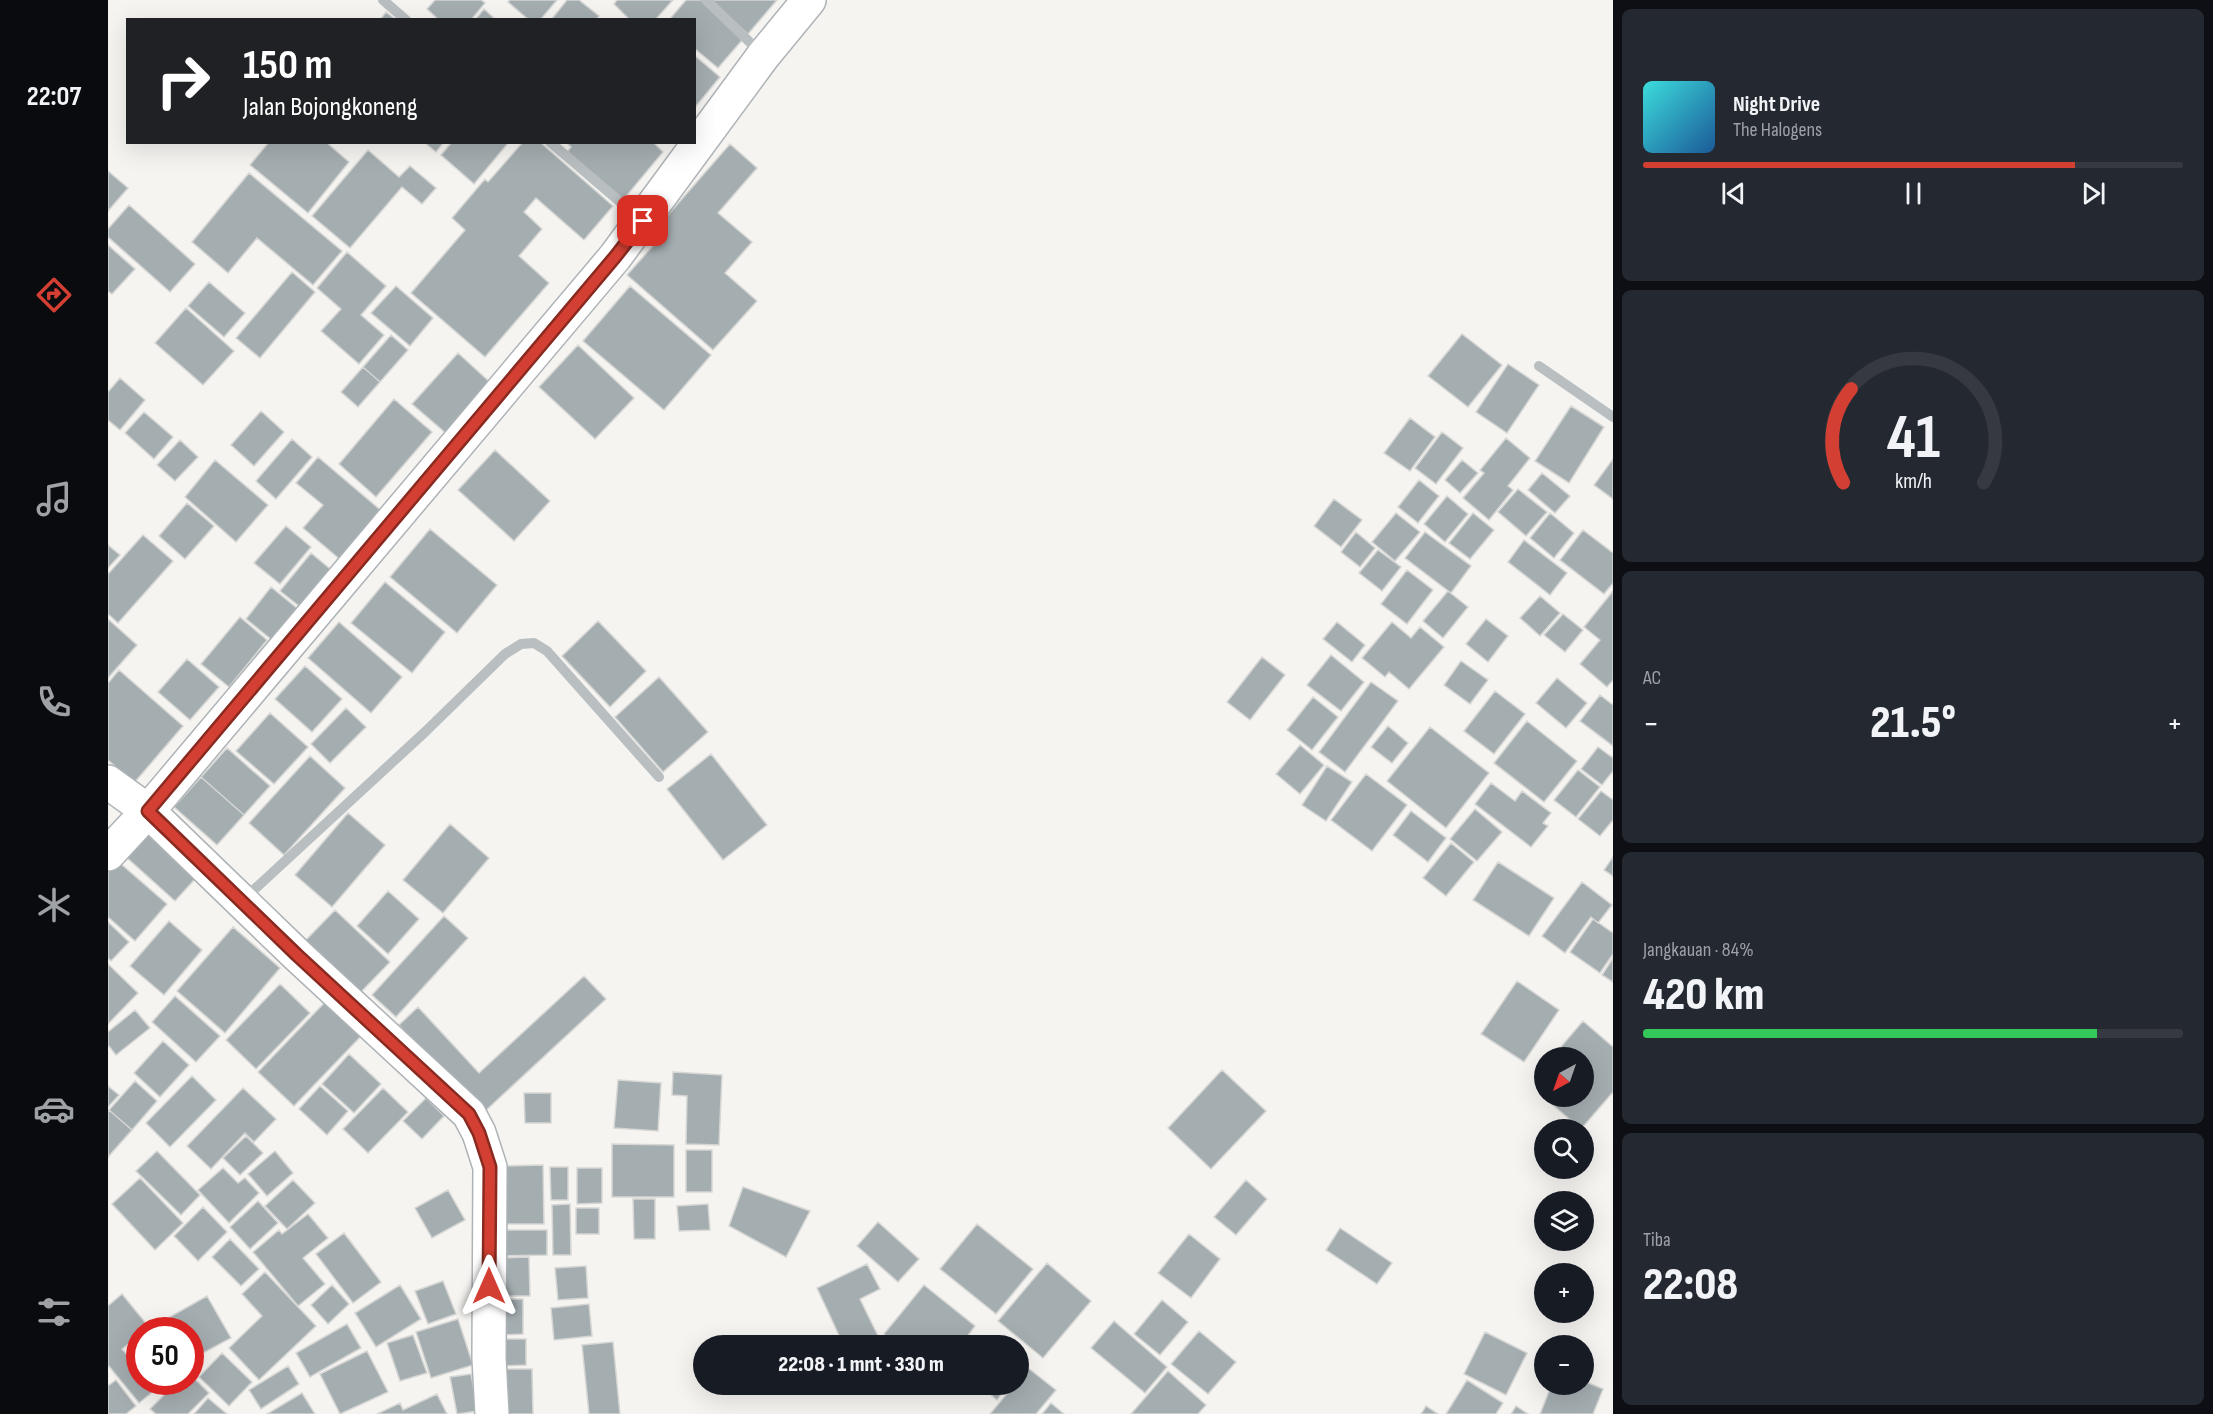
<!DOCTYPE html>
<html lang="id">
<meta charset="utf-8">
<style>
:root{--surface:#171b24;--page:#242831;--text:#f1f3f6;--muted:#9ea1a6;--line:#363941;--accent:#d34033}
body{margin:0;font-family:"Sofia Sans Condensed",sans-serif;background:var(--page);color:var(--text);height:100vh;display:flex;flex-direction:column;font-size:22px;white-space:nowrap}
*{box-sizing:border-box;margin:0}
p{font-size:20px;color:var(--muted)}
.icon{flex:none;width:33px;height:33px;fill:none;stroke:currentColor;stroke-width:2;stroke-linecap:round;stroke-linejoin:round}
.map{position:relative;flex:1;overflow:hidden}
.panel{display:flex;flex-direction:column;gap:9px;padding:9px;background:#0d0f14;width:600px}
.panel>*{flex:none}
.banner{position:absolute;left:18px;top:18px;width:570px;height:126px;border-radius:0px;box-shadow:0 6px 24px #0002;background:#202124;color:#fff;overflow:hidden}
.needle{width:39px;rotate:220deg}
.buttons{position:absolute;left:1426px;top:1047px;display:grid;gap:12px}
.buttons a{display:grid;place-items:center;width:60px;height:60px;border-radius:50%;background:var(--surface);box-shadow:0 6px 24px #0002;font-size:30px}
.speed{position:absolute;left:18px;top:1317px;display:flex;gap:12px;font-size:30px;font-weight:700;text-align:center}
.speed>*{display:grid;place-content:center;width:78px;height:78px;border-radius:50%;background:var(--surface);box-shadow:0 6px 24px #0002;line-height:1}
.speed .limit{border:9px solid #d22;background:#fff;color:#111}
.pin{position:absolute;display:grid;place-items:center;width:51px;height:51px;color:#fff;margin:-26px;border-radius:12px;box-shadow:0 3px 9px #0006}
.me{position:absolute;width:66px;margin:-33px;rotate:0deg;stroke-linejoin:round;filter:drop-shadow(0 0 4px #0008)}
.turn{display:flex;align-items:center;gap:21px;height:126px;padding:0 18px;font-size:27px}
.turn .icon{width:78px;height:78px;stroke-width:2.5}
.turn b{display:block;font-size:42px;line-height:51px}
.big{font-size:45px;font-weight:800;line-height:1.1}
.panel .widget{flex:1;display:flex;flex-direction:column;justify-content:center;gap:9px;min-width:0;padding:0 21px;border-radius:9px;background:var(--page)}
.panel .dial{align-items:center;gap:0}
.dial svg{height:156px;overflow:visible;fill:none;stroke:var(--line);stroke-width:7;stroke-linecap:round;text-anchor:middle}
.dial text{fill:var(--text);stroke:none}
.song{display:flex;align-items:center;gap:18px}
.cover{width:72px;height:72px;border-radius:9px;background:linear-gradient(135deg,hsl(180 70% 55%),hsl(210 70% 35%))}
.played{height:6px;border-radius:3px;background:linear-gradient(90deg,var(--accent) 80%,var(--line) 80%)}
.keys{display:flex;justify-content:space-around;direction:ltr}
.heat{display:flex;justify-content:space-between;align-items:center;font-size:33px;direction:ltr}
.charge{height:9px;border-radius:4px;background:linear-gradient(90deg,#34c759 84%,var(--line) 0)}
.trip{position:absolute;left:585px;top:1335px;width:336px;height:60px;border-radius:30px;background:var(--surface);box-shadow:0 6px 24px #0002;font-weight:800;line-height:60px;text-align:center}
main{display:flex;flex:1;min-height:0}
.menu{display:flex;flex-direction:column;width:108px;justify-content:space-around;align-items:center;background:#090b0e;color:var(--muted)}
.menu .icon{width:42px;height:42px}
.menu .active{color:var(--accent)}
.menu b{font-size:27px;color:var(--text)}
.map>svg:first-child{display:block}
.building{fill:#a4adb0;stroke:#d6d6d4;stroke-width:1.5}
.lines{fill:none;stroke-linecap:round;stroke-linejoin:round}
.major-casing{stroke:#adb3b6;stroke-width:36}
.minor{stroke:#b9bfc1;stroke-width:10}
.major{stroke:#fff;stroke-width:33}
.route-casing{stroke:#892a21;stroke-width:15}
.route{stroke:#d34033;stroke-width:10}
</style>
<main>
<nav class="menu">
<b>22:07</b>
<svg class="icon active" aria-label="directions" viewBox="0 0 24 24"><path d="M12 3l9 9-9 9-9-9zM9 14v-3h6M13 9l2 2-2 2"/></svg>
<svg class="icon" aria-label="music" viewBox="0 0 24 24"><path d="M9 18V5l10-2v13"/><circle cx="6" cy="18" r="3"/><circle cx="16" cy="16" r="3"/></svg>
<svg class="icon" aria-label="phone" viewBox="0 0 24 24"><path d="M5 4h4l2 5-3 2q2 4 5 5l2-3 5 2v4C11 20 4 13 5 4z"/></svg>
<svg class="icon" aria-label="climate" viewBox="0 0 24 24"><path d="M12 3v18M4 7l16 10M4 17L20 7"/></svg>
<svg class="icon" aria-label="car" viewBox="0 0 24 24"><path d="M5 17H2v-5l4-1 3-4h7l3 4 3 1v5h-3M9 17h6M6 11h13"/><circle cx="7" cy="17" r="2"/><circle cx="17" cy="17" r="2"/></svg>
<svg class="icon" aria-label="filters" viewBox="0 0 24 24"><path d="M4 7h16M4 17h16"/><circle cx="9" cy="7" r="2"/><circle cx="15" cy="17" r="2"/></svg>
</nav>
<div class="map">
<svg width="1505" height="1414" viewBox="0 0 1505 1414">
<rect width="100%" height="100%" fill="#f5f4f1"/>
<path class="building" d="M327,0h46l4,3 -14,17h-32l-12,-11z
M402,0h47l-17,20h-11l-21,-18z
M459,0h12l20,16 -3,4h-45z
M509,0h56l-18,20h-25l-16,-16z
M578,0h15l43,38 -26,30 -24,-20v-28h-25z
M601,0h68l-29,34z
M376,9l12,11h-21z
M278,12l10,8h-16z
M586,55l26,22 -24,29 -2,-1z
M161,142h57l23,20 -41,51 -58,-48z
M316,142h20l-8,10z
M344,142h57l-35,42 -33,-29z
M415,142h17l73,64 -29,34 -48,-42 -12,14 18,17 -23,27 30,27 -64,74 -74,-64 54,-63 -13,-12 33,-39 3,3z
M458,142h87l10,10 -40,48 -56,-48 4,-5z
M622,144l27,24 -39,45 34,29 -27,31 32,28 -44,49 -86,-75 40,-45 -7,-6z
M260,150l31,27 11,-11 26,22 -14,16 -20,-17 -52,61 -38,-32z
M0,171l20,17 -20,23z
M141,173l93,78 -29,34 -56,-47 -29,35 -36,-31z
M21,205l66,59 -25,28 -62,-55v-8z
M0,245l27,24 -23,25 -4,-3z
M239,252l39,34 -25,29 23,20 -25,29 -38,-33 20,-22 -24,-21z
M184,272l23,20 -55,66 -24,-20z
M101,282l36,31 -21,24 -36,-31z
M288,286l37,32 -23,28 -39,-33z
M522,286l81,69 -47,55 -81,-69z
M78,308l48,43 -31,34 -48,-42z
M1354,334l40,31 -34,42 -40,-31z
M283,335l17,15 -28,32 -17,-15z
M470,345l56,53 -39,41 -56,-52z
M350,353l35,32 -45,50 -36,-31z
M1400,364l31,21 -32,48 -31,-21z
M255,367l17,15 -22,25 -17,-15z
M12,378l25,22 -25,30 -12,-10v-28z
M286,399l38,33 -56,65 -37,-33z
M1463,406l33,21 -35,56 -34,-22z
M153,411l23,21 -30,34 -23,-21z
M36,412l29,25 -19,22 -29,-26z
M1302,418l25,19 -25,34 -26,-18z
M1334,432l21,16 -27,36 -21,-16z
M1398,438l24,20 -22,28 5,4 -24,30 -26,-22 21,-25 -4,-3z
M184,439l20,18 -36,42 -20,-18z
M72,440l18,17 -23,24 -18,-16z
M387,450l55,51 -36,40 -56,-51z
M210,457l66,56 -41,49 -40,-34 20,-23 -27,-22z
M1505,459v40l-19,-14z
M107,460l53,45 -32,37 -51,-45z
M1354,460l16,13 -18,20 -15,-13z
M1434,473l28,23 -15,17 -27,-23z
M1311,480l20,16 -21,27 -20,-16z
M1410,489l29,23 -21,24 -28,-24z
M1339,496l21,18 -23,28 -21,-18z
M1226,499l28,21 -21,27 -27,-21z
M79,503l27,23 -29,33 -26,-23z
M1288,513l24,19 -25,29 -23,-19z
M1365,513l21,17 -24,29 -21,-16z
M1442,513l24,20 -20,25 -24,-20z
M178,526l25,21 -31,37 -26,-21z
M322,529l67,56 -40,48 -67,-56z
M1475,530l30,23v30l-9,11 -44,-34z
M1248,532l19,16 -15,19 -19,-15z
M1317,532l46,34 -20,27 -46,-35z
M35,535l30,26 -55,62 -10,-9v-40z
M1416,540l43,33 -17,22 -42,-33z
M0,545l12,10 -12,13z
M1270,550l23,17 -19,24 -23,-18z
M203,553l24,20 -31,37 -24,-19z
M1299,570l26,20 -26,34 -26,-20z
M277,582l60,50 -33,41 -61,-50z
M163,587l27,22 -26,31 -26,-21z
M1340,591l20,16 -25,31 -20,-17z
M1505,591v89l-6,7 -27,-23 20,-24 -16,-13z
M1432,596l20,17 -20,23 -20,-18z
M1455,614l20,16 -18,22 -21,-17z
M132,617l27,23 -38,47 -28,-23z
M0,619l29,26 -29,33z
M1378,619l22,17 -20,26 -22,-18z
M490,621l48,50 -36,36 -48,-51z
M231,622l63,55 -31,36 -63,-55z
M1229,622l28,23 -13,17 -29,-23z
M1284,622l19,16 9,-11 24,20 -35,42 -20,-17 -4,5 -23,-19z
M1223,655l33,27 -23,29 -34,-26z
M1154,657l23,18 -35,45 -23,-18z
M79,659l32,28 -29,33 -32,-28z
M1353,661l27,19 -18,24 -26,-19z
M197,666l37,33 -30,33 -37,-33z
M11,670l64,56 -49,57 -26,-23v-77z
M551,677l49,55 -45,40 -48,-55z
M1449,678l30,25 -21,25 -30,-25z
M1263,682l27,19 -53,71 -26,-20z
M1387,691l30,23 -31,40 -30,-23z
M1492,695l13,10v41l-33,-25z
M1205,697l25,20 -26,33 -25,-20z
M238,708l20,19 -36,36 -19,-19z
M162,713l38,34 -34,37 -38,-33z
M1419,721l50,40 -33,41 -50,-39z
M1280,726l20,17 -16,20 -21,-16z
M1322,727l59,46 -43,55 -59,-47z
M1192,745l24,20 -24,29 -24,-20z
M1490,747l15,11v13l-11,14 -21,-16z
M119,748l43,38 -26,29 -43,-38z
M603,754l56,71 -44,35 -56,-71z
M202,756l35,32 -61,67 -35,-32z
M1219,766l25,16 -26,39 -24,-16z
M1470,770l22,17 -24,30 -22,-17z
M1258,774l41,31 -35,46 -41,-31z
M93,777l43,38 -27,30 -43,-38z
M1383,783l24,18 7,-10 29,22 -8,10 5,3 -17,21 -56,-43z
M1493,791l12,9v20l-13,16 -22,-17z
M1367,809l27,23 -25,29 -27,-22z
M1303,811l35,27 -18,24 -35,-27z
M240,813l37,32 -53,62 -37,-32z
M342,824l39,34 -46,55 -40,-33z
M38,832l50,46 -21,23 -50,-45z
M1343,843l23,19 -28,34 -23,-18z
M5,857l54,47 -32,37 -27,-24v-55z
M1505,857v19l-9,-6z
M1390,862l56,36 -25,38 -56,-36z
M1474,882l30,23 -14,18 -7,-6 -26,36 -23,-17z
M280,891l31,28 -31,35 -31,-28z
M227,910l55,52 -30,31 -55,-52z
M336,916l24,22 -72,79 -24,-22z
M1485,919l20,14v21l-13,19 -30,-21z
M61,921l33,29 -38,45 -34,-29z
M0,922l21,20 -18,19 -3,-3z
M125,927l47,41 -55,65 -48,-42z
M1505,958v24l-11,-7z
M0,964l30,29 -30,31z
M476,976l22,23 -124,115 -83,-89 19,-18 61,66z
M1409,981l42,29 -35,52 -43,-28z
M172,984l30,29 -54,56 -30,-29z
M67,996l45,40 -24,26 -44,-40z
M221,998l36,34 -71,74 -36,-34z
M27,1010l15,18 -34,27 -8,-10v-13z
M1475,1021l30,26v45l-32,37 -35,-30 2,-3h36v-38h-27l-3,-3z
M55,1041l26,24 -29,32 -26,-24z
M241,1054l32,30 -27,29 -32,-29z
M1114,1070l44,41 -55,58 -43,-41z
M565,1072l49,3 -3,70 -33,-1 1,-48 -15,-1z
M84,1076l24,24 -46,47 -24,-24z
M510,1080l43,3 -3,48 -44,-3z
M27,1081l22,20 -25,29 -23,-20z
M0,1086l11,9 -11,12z
M212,1086l28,25 -21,24 -28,-26z
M135,1088l33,31 -22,23 -9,-9 -34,36 -24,-23z
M275,1088l25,24 -40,41 -25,-24z
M416,1093h27v30h-26z
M318,1098l18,18 -22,23 -19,-18z
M1,1110l23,20 -24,27v-45z
M138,1136l17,17 -23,22 -17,-17z
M504,1144l62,1v52h-62z
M578,1150h26v42h-26z
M49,1151l43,44 -19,20 -45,-44z
M167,1151l18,22 -26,23 -19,-22z
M435,1165l1,59h-40l-1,-58z
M442,1167h18v33h-17z
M115,1168l15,15 7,-5 14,15 -30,30 -31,-33z
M469,1168h25v35l-25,1z
M32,1178l43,45 -28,27 -43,-46z
M185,1180l22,23 -28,26 -22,-23z
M1138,1180l21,19 -31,36 -22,-18z
M635,1187l67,24 -24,46 -57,-31z
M340,1190l17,30 -33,18 -17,-30z
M525,1199h22v40h-21z
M150,1201l20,22 -28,26 -20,-22z
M462,1204l1,51h-18l-1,-50z
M600,1204l2,26 -31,1 -2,-25z
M95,1207l24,25 -29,29 -24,-25z
M468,1208h23v26h-23z
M200,1214l20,24 -25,20 22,26 -27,22 -45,-54 26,-22 3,4z
M770,1222l41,37 -21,23 -41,-36z
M869,1224l56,45 -37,45 -56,-45z
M1232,1228l52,35 -15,21 -51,-34z
M394,1230h45v25l-45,1z
M236,1233l37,49 -28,21 -37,-49z
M1081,1234l31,25 -29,39 -33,-25z
M122,1239l29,30 -18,17 -29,-29z
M421,1257l1,39h-31l-1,-38z
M939,1263l44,38 -48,57 -45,-37z
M759,1264l13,25 -20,10 20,41 -11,6h-25l-27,-58z
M478,1266l2,32 -30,2 -3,-32z
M157,1272l51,54 -57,54 -30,-32 33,-32 -20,-22z
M335,1281l13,33 -28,10 -13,-33z
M224,1285l17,19 -21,20 -17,-19z
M292,1285l21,34 -45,28 -21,-34z
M816,1285l51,41 -15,20h-62l-14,-12z
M14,1294l27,33 -4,3h-5v5l-18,14 18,21v12h8l7,8 -16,13 -31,-38v-59z
M99,1296l24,42 -41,22v-30h-24l-5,-8z
M393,1299h22v35l-22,1z
M1054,1300l26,22 -28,33 -26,-21z
M481,1304l3,32 -38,4 -3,-32z
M350,1319l15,46 -42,13 -15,-46z
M1006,1321l53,46 -22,26 -54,-45z
M239,1324l14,24 -51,29 -14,-24z
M1091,1331l37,31 -28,32 -37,-30z
M1377,1332l42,21 -21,42 -42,-21z
M305,1335l14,38 -27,8 -13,-38z
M394,1339h24v26l-23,1z
M505,1342l7,72h-31l-7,-69z
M259,1351l21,41 -48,22 -20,-40z
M114,1353l30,29 -23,24 -30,-29z
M910,1356l9,7 -9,10z
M180,1366l11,18 -38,25 -12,-19z
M920,1368l28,22 -20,24h-46l25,-30h3v-4z
M393,1369h31l1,45h-32z
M1060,1371l38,34 -8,9h-67z
M82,1374l19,19 -21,21h-32l-6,-5 27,-27h13z
M363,1374l7,37 -21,3 -7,-37z
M8,1380l20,26 -10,8h-18v-28z
M1359,1380l36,23 -7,11h-50z
M1476,1381l19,8 -10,25h-53l12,-30h32z
M870,1384h31l-12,16z
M194,1393l13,21h-48z
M329,1394l10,20h-70l23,-11 3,7z
M100,1398l19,16h-33z
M943,1403l13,11h-22z
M1318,1406l12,8h-17z
M1408,1406l12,8h-17z"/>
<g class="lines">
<defs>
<path id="major" d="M0,782l40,29 149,144 172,159 10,19 11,34 -1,191 3,56
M0,854l40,-43 467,-554 148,-201 46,-56"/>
</defs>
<use href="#major" class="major-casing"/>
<path class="minor" d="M275,0l23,20
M598,0l55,53
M442,142l90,77
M1431,366l74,51
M137,898l180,-166 80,-78 16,-10 13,-1 13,8 112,126"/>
<use href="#major" class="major"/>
</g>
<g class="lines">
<defs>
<path id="route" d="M381,1286l1,-119 -11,-34 -10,-19 -172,-159 -149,-144 467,-554 28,-36"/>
</defs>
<use href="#route" class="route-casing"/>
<use href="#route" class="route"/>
</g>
</svg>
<div class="buttons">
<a><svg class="needle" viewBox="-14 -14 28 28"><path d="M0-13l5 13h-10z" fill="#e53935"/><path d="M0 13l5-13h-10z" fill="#9ea1a6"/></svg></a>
<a><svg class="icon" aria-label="search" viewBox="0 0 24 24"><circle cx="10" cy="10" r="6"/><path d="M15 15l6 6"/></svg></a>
<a><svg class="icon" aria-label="layers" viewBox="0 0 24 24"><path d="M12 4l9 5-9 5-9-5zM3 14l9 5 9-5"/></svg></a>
<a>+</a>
<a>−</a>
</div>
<div class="speed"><div class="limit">50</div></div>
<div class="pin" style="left:535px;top:221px;background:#d93025"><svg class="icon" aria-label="arrive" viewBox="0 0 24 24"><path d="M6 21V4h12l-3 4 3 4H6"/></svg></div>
<svg class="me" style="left:381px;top:1286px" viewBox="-20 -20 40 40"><path d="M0-17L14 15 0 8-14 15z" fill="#d34033" stroke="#fff" stroke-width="4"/></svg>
<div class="trip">22:08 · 1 mnt · 330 m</div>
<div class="banner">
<div class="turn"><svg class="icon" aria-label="right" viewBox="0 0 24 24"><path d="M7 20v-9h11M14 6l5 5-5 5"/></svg><div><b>150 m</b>Jalan Bojongkoneng</div></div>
</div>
</div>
<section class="panel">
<div class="widget">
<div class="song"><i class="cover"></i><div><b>Night Drive</b><p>The Halogens</p></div></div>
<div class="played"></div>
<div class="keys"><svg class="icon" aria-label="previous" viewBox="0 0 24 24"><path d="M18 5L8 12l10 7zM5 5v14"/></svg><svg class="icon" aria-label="pause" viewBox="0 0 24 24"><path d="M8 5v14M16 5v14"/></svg><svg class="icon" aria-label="next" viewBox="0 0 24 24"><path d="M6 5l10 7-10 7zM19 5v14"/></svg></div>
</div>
<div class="widget dial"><svg viewBox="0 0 100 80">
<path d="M14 69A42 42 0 1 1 86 69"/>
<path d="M14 69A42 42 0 0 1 18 21" stroke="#d34033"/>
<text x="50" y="56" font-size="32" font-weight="700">41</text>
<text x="50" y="72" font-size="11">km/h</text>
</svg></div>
<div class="widget"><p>AC</p>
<div class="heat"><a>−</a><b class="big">21.5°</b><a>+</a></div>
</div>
<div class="widget"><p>Jangkauan · 84%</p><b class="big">420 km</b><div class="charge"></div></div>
<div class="widget"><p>Tiba</p><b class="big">22:08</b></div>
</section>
</main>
